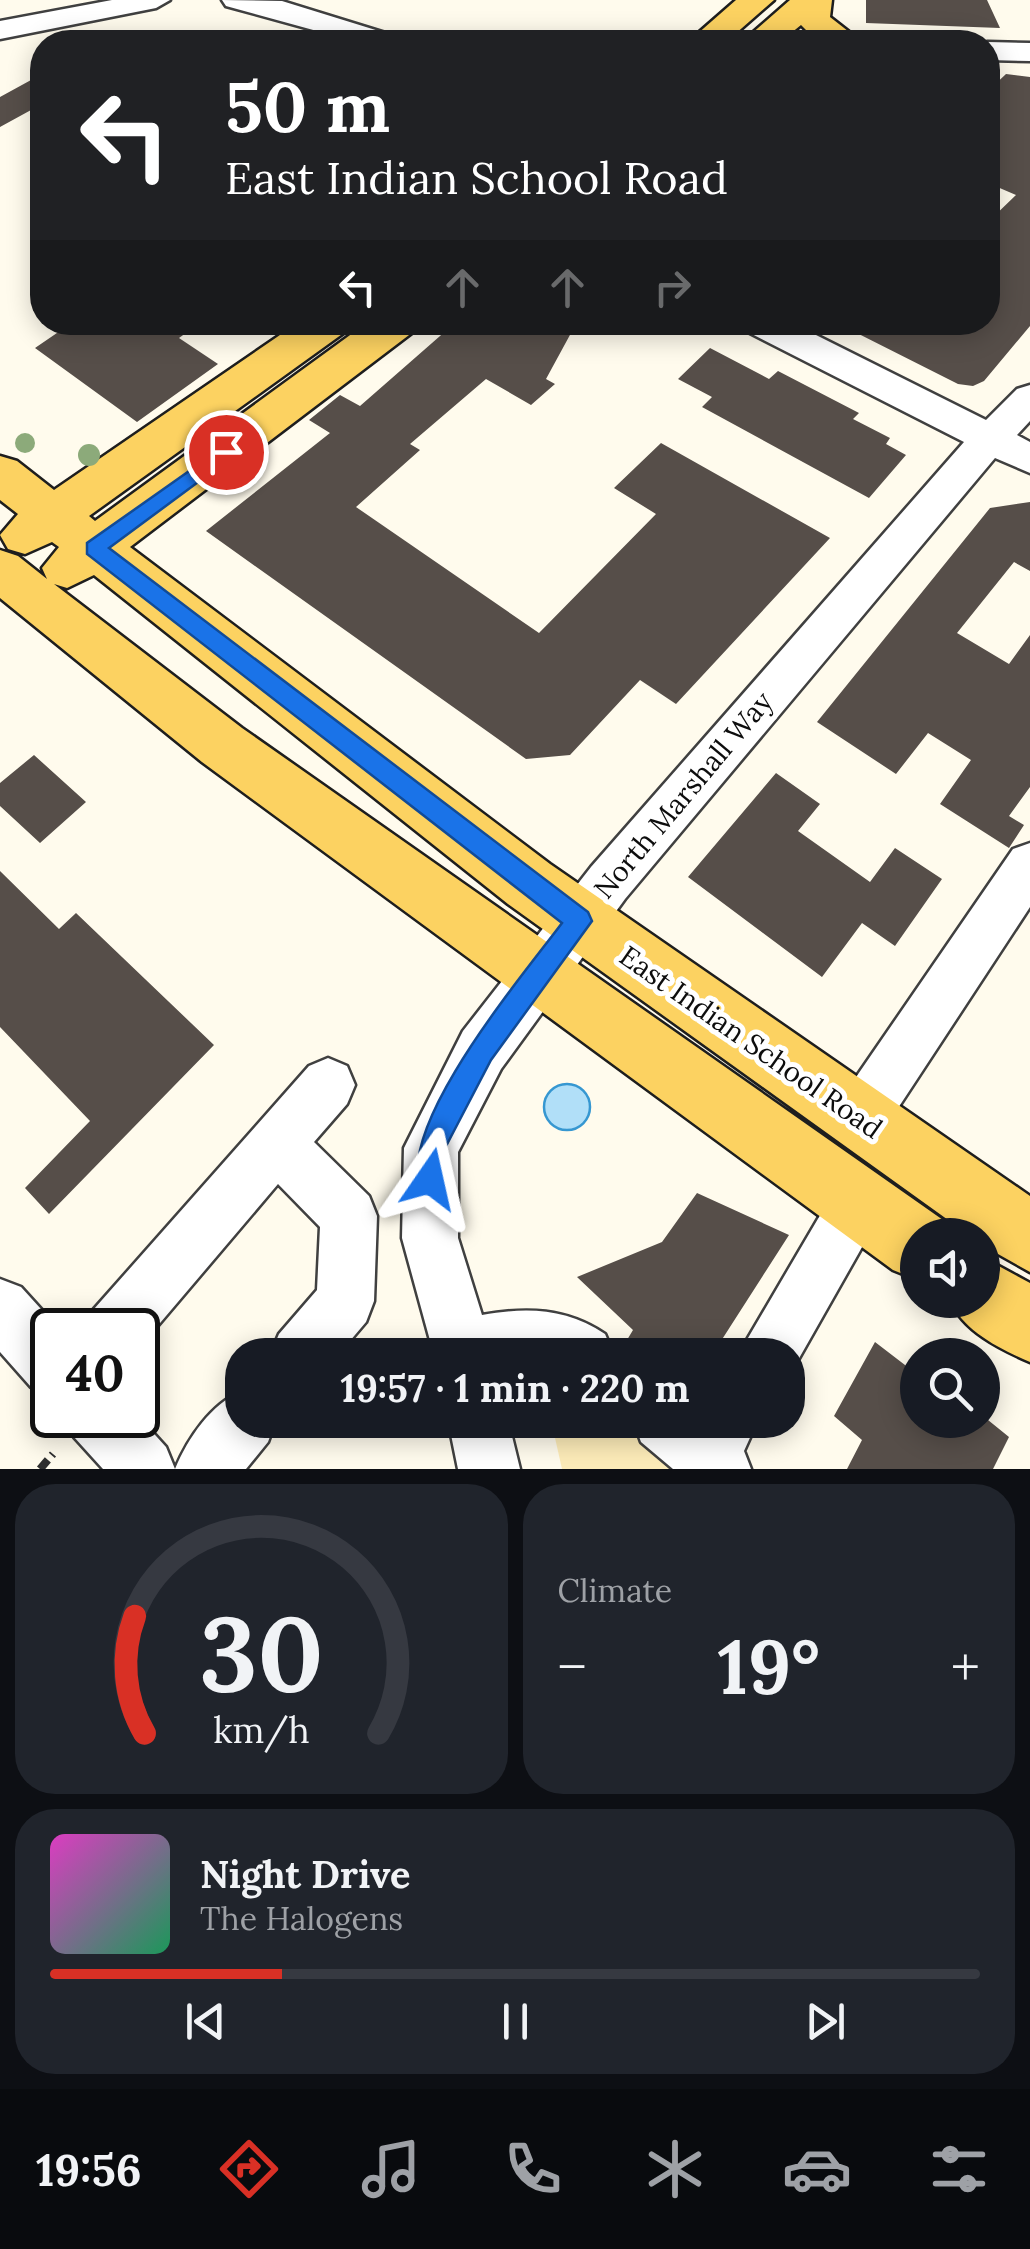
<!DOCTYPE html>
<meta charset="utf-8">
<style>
:root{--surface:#171b24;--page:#20242c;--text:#f1f3f6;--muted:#9ea1a6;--line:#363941;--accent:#d93025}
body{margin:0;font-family:Lora,serif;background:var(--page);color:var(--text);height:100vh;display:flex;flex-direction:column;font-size:38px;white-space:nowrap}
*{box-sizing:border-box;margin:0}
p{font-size:32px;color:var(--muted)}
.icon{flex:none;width:55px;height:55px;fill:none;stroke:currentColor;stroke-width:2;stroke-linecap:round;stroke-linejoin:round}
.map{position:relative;height:1469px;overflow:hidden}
.sheet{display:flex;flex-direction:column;gap:15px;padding:15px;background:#0d0f14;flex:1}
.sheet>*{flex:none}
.guide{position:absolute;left:30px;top:30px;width:970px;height:305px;border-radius:40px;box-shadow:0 5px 25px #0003;background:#202124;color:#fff;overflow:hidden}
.fabs{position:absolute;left:900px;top:1218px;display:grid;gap:20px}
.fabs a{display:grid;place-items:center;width:100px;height:100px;border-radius:50%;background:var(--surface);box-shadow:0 5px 25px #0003;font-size:50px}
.speed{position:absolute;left:30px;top:1308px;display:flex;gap:20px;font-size:50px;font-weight:700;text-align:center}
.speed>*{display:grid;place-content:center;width:130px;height:130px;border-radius:50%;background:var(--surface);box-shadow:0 5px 25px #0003;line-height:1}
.speed .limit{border:5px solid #111;border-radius:15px;background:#fff;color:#111}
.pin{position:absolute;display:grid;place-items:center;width:85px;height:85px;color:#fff;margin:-42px;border:5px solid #fff;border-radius:50%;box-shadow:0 2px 10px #0007}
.me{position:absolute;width:110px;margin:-55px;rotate:11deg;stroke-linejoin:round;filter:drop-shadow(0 0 8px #0008)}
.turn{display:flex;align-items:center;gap:35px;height:210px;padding:0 30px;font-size:45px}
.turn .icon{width:130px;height:130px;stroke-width:2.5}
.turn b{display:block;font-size:70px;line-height:85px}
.lanes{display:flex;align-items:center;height:95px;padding:0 30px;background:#0003;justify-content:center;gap:50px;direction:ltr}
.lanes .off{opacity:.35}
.big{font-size:75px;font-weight:800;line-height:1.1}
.sheet .tile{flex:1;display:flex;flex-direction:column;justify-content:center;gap:15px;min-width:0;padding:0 35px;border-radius:40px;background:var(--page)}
.sheet .dial{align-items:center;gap:0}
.dial svg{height:260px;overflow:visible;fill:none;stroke:var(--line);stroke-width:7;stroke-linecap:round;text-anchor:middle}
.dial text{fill:var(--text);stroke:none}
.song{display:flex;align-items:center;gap:30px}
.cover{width:120px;height:120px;border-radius:15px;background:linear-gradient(135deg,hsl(310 70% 55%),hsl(150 70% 35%))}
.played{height:10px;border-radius:5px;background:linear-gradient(90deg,var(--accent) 25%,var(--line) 25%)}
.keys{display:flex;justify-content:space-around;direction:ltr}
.heat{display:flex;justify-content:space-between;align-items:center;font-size:55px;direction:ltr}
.sheet .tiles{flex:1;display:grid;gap:15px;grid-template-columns:1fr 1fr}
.tile:last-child{grid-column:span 2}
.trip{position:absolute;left:225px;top:1338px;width:580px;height:100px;border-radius:40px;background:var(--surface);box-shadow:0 5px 25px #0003;font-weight:800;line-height:100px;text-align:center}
.dock{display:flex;height:160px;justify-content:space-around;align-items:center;background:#090b0e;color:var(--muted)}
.dock .icon{width:70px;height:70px}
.dock .active{color:var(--accent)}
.dock b{font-size:45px;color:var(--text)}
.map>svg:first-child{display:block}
.sand{fill:#fcebb8}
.water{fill:#b1dff8;stroke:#3697d1;stroke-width:2.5}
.building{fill:#564e49}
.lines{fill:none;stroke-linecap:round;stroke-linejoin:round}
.minor-casing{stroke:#404040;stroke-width:5}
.major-casing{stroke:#1e1e1e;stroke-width:5}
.path{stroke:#2f2f2f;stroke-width:8;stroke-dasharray:12 6;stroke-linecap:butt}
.minor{fill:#fff;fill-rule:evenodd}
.major{fill:#fcd261;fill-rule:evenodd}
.tree{fill:#8caa7a}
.route{fill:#1a73e8;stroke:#114b97;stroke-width:2.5}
.labels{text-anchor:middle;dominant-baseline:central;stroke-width:10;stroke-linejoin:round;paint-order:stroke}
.street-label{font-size:28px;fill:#0d0d0d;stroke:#fff}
</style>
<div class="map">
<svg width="1030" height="1469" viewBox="0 0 1030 1469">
<rect width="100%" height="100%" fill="#fffbed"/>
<path class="sand" d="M551,1420h85l54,49h-128z"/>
<path class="water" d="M544 1107a23 23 0 1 1 46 0a23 23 0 1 1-46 0Z"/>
<path class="building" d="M866,0h121l13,28 -134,-5z
M42,74v30l-42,23v-30z
M1006,74l24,3v249l-46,55 -11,5 -15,-2 -123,-62h153v-100l28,-27 -28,-12v-92z
M73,322h128l-22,16 39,26 -81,58 -102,-74z
M456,322h121l-31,57 9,5 -24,21 -45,-26 -76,65 10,6 -64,57 183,126 117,-119 -42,-26 47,-45 169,95 -154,166 -36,-24 -70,75 -44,4 -320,-228 124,-98 -21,-13 31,-25 20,11z
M710,348l59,31 9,-8 81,42 -6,6 37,19 -4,6 20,11 -37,43 -167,-91 10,-10 -34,-18z
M1030,502v69l-16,-9 -57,71 52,31 21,-29v152l-21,29 15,9 -15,23 -69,-44 31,-44 -43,-27 -32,41 -79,-52 173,-214z
M34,755l52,47 -46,41 -40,-37v-23z
M776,773l44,31 -22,27 72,51 25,-34 47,31 -47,67 -33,-23 -40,54 -134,-100z
M0,871l59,58 17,-16 138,132 -165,169 -24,-26 65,-67 -90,-94z
M697,1193l92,42 -77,120h-94l15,-25 -56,-53 85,-35z
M875,1342l43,33v45h70l21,17 -16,32h-146l15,-29 -28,-24z"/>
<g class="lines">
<defs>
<path id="minor" d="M112,0h58l-14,8 -156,31v-18z
M222,0l60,1 113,35 4,6h-42l-131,-36z
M987,42h1l42,1v18l-42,-1z
M742,322h48l196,98 31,-31 13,-4v36l-13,14 13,7v31l-35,-15 -370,441 -124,170 -43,83v86l24,77c45,-8 84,-7 123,19l9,21h-180l-32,-117 2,-90 59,-117 128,-164 373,-425 -218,-111z
M1030,843v64l-151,230 -19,8 -19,-8 -8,-19 8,-19 172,-250z
M328,1058l19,8 8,19 -8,19 -33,38 55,54 8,20 -3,85 -8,21 -28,33h-68l9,-21 38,-44 3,-63 -42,-43 -140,165v-19h-52l8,-21 215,-243z
M859,1175l20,8 8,20 -98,173 -1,-21h-50l101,-172z
M0,1279l21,8 39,43h-8v66l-21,-9 -31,-35z
M242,1391v29h34l-8,22 -22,27h-143l-29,-32 -8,-22h71l29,32 9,22c13,-31 36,-65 67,-78z
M448,1420h60l12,49h-62z
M633,1420h125l-14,31 7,18h-78l-32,-27z"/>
<path id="major" d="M736,0h38l-48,42h-38z
M790,0h42l-2,17 32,25h-44l-17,-17 -21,17h-38z
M299,322h52l-6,10 -256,184 6,5 273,-199h51l-6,10 -283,215 420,317 480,332v76l-48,-27v-10h-13l-461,-331 -414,-329 -27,13 -13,-4 188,144 701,492 6,15h-31v45l-25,-10 -691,-508 -202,-164v-48l18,6 29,23 -5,-11 17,-21 -7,-5 -27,12 -17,-5 -8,-14 18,-21 -18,-14v-44l17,5 37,29z
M982,1257l48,26v79c-30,-13 -67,-31 -80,-62h32z"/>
</defs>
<use href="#minor" class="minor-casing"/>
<use href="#major" class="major-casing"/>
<path class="path" d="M40,1469l13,-15"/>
<use href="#minor" class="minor"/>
<use href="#major" class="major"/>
</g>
<g class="tree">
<circle cx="25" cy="443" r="10"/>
<circle cx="89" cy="455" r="11"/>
</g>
<path class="route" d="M226,445l9,7 -3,5 -123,91 479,364 4,9 -101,139 -47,90 -4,39 -10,4 -9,-4c-26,-63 103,-215 141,-266l-475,-369v-11z"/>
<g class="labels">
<g class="street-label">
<text transform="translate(683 795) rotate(-50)">North Marshall Way</text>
<text transform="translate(751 1042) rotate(35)">East Indian School Road</text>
</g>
</g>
</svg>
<div class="fabs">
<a><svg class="icon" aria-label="sound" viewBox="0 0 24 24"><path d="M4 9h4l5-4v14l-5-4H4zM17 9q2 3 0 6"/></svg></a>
<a><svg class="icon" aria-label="search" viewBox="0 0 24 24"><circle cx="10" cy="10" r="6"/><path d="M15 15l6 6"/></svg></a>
</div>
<div class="speed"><div class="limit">40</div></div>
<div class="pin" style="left:226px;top:452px;background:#d93025"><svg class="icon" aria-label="arrive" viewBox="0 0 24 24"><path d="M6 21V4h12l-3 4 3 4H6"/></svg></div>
<svg class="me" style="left:430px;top:1179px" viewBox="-20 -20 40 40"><path d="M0-17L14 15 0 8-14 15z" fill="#1a73e8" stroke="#fff" stroke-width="4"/></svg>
<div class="trip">19:57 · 1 min · 220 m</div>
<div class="guide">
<div class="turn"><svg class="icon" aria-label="left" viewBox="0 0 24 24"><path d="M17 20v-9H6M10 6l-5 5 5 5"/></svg><div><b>50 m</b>East Indian School Road</div></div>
<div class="lanes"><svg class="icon" aria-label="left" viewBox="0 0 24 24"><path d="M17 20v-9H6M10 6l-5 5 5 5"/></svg><svg class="icon off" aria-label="ahead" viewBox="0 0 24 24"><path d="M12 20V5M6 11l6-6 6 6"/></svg><svg class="icon off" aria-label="ahead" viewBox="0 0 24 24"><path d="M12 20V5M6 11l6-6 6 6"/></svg><svg class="icon off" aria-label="right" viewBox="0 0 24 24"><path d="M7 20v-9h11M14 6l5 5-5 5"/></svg></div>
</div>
</div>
<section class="sheet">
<div class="tiles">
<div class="tile dial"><svg viewBox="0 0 100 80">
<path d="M14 69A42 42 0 1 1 86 69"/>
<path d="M14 69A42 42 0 0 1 11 33" stroke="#d93025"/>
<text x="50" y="56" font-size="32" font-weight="700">30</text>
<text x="50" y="72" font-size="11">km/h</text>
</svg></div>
<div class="tile"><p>Climate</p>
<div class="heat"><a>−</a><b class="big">19°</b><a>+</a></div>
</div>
<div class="tile">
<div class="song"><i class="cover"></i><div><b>Night Drive</b><p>The Halogens</p></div></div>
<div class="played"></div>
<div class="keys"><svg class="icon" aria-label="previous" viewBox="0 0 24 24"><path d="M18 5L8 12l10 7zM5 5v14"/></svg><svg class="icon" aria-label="pause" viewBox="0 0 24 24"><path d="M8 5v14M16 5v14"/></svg><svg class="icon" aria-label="next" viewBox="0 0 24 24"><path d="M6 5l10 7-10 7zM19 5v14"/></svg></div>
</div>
</div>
</section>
<nav class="dock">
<b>19:56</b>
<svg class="icon active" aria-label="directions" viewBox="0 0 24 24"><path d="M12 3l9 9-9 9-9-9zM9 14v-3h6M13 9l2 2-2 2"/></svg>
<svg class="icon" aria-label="music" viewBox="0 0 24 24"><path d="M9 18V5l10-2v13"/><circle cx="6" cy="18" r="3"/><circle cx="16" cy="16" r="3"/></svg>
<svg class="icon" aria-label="phone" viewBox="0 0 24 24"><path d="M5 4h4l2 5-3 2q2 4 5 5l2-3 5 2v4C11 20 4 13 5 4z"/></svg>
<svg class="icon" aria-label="climate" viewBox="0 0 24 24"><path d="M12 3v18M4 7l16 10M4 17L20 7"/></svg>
<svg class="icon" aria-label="car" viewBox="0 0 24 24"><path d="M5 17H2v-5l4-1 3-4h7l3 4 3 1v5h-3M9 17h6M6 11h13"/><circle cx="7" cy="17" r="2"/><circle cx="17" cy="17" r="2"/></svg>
<svg class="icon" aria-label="filters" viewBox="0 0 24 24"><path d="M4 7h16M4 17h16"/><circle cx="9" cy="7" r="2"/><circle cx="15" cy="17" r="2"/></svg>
</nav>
